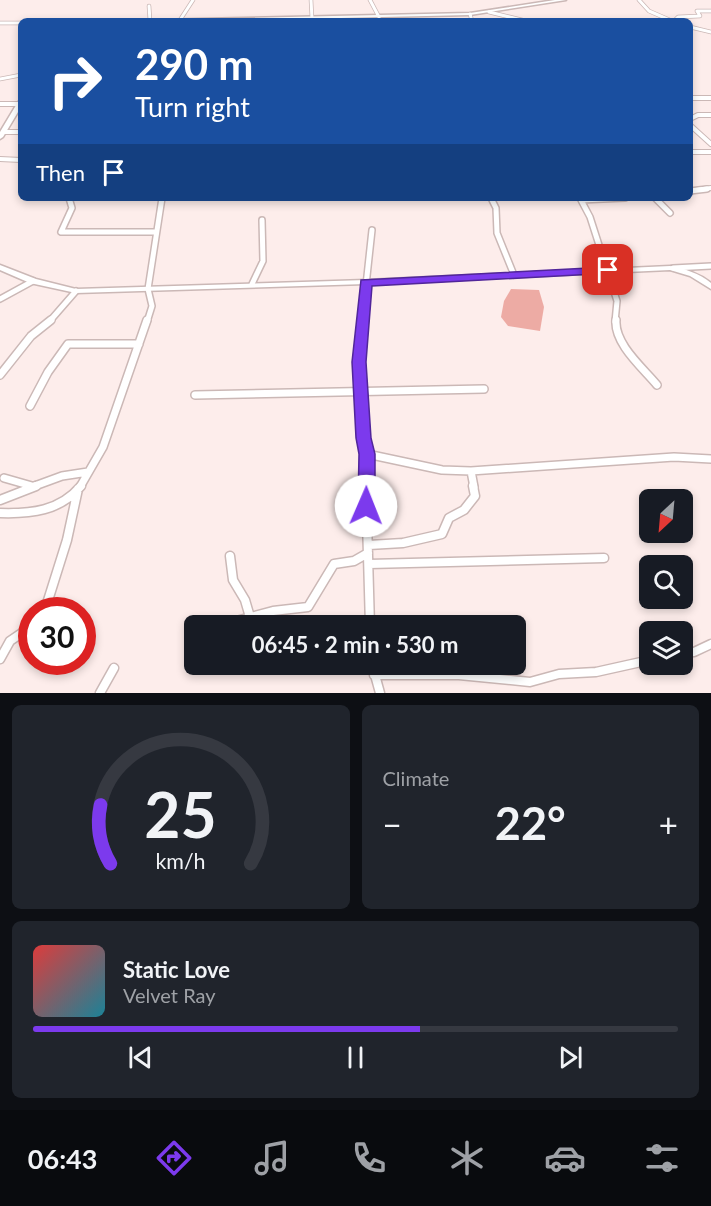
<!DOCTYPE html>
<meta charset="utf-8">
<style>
:root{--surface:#171b24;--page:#20242c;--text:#f1f3f6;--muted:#9ea1a6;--line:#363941;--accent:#7c3aed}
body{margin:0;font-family:Lato,sans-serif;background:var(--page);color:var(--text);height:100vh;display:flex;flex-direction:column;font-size:22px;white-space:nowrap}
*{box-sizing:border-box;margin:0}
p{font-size:20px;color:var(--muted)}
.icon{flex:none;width:33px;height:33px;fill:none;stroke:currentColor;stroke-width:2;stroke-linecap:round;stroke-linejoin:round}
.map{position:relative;height:693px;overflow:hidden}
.side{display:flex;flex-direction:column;gap:12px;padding:12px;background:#0d0f14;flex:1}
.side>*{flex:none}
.guide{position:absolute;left:18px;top:18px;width:675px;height:183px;border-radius:9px;box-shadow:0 3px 9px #0003;background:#1a4fa0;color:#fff;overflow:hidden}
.needle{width:39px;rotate:206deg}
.fabs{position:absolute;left:639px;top:489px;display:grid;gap:12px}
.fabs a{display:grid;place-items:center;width:54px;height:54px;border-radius:9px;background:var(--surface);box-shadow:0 3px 9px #0003;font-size:30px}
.speed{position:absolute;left:18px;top:597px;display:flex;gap:12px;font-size:30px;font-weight:700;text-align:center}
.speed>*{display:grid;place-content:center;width:78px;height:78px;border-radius:50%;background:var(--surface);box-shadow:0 3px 9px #0003;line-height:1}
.speed .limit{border:9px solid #d22;background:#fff;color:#111}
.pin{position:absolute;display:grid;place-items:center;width:51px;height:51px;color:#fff;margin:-26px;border-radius:12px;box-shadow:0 3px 9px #0006}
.me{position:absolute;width:66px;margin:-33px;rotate:1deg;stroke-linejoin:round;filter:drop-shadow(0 0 4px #0008)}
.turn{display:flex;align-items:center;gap:21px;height:126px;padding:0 18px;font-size:27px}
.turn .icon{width:78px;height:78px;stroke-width:2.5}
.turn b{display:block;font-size:42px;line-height:51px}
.then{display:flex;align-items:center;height:57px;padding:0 18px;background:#0003;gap:12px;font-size:22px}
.big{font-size:45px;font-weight:700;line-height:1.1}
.side .tile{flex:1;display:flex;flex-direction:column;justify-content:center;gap:9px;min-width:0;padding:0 21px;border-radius:9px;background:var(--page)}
.side .dial{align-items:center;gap:0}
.dial svg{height:156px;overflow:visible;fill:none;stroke:var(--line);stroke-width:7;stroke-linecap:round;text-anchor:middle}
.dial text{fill:var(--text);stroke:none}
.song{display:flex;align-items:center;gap:18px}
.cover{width:72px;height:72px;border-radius:9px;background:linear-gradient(135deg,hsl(0 70% 55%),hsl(190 70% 35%))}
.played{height:6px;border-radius:3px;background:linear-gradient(90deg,var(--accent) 60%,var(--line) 60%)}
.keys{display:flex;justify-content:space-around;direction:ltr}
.heat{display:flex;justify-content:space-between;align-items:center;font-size:33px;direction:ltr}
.side .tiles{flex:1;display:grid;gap:12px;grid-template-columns:1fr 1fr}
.tile:last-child{grid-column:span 2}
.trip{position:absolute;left:184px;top:615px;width:342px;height:60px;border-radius:9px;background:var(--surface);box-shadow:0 3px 9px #0003;font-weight:700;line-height:60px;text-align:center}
.tab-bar{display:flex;height:96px;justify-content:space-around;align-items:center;background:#090b0e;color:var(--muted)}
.tab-bar .icon{width:42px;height:42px}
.tab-bar .on{color:var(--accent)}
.tab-bar b{font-size:27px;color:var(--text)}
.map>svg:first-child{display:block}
.green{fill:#edaba4}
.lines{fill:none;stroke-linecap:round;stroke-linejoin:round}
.street-far4-casing{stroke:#cbb8b6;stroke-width:4.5}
.street-far3-casing{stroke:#cbb8b6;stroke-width:6}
.street-far2-casing{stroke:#cbb8b6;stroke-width:8}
.street-far1-casing{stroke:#cbb8b6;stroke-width:10}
.street-casing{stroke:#cbb8b6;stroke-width:11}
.secondary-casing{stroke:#cbb8b6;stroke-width:3}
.street-far4{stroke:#fff;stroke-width:3}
.street-far3{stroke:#fff;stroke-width:4}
.street-far2{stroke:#fff;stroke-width:5}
.street-far1{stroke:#fff;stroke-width:7}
.street{stroke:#fff;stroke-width:8}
.secondary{fill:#fff;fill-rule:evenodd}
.route{fill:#7c3aed;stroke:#51269a;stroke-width:1.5}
</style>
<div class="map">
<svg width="711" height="693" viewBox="0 0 711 693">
<rect width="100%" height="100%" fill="#fdedeb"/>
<path class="green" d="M511,289l28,1 5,17 -4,24 -32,-5 -7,-9 3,-16z"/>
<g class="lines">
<defs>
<path id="street-far4" d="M311,0l1,19
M370,0l9,17
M639,0l10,11 23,10
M149,6l1,15
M489,12l37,9
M470,14l2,7
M180,20l13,-20
M674,21l4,-4 22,-1 -3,-5h14
M0,23h21
M690,27l21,5
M0,79l21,-4"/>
<path id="street-far3" d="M690,98h21
M0,104h20
M690,119l8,-4h13
M690,125l21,19
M3,132h18
M690,152h21
M0,159l21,1
M696,190l15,-2"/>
<path id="street-far2" d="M690,191l17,-2
M69,198l3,10 -11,24h95
M491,198l5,10 1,25 17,42
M655,198l15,15
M673,268l38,-2
M252,284l11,-23 -1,-41
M0,299l33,-18
M49,322l27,-31
M147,322l5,-16 -4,-17 14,-91
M362,322l10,-92
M615,322l2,-21 -27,-84 -9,-17 44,-2"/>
<path id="street-far1" d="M362,320c-6,56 5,111 4,167
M616,320c-2,24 27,48 41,65
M0,375l31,-39 20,-16
M195,395l289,-6
M30,406l18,-34 20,-28h71
M367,454l75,16 29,1 203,-14 37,2
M471,471l3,16
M4,478l28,8
M32,487l30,-11 26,-4
M80,487l23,-40 44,-127"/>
<path id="street" d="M366,486l4,140
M0,500l36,-14
M0,513c31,1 60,-2 81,-27
M369,545l34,-2 39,-9 7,-16 15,-8 11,-14 -2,-10
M230,556l3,24 12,20 5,17
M369,564l235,-6
M45,610l22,-70 11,-51
M218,626l55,-15 35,-4 26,-43 20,-3 14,-8
M682,653l12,-1 17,-8
M0,659l10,-18 22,-15
M372,664l8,29
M374,675h85l71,7 29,-8 37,-2 54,-12
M100,693l14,-25"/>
<path id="secondary" d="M555,0h11l-96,15 -254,6h-65l2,-1 317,-7z
M21,100v7l-18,30 -3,2v-7l18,-30z
M0,265l36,14 40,10 290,-9 304,-14c15,3 29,7 41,17v6l-21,-13 -20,-6 -304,14 -290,9 -46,-10 -30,-13z"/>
</defs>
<use href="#street-far4" class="street-far4-casing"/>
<use href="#street-far3" class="street-far3-casing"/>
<use href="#street-far2" class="street-far2-casing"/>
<use href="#street-far1" class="street-far1-casing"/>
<use href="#street" class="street-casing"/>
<use href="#secondary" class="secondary-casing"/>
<use href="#street-far4" class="street-far4"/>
<use href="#street-far3" class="street-far3"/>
<use href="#street-far2" class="street-far2"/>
<use href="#street-far1" class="street-far1"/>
<use href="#street" class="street"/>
<use href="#secondary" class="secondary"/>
</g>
<path class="route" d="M608,267l6,3 -1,3 -241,13 -6,76 5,76 4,16v52l-3,4 -6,2 -6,-2 -2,-4 1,-52 -3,-16 -4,-76 9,-82z"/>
</svg>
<div class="fabs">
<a><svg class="needle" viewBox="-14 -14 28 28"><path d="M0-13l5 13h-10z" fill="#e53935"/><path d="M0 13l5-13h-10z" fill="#9ea1a6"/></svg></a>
<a><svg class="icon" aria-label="search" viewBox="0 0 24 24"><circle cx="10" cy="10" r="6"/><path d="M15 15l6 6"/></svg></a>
<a><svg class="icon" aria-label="layers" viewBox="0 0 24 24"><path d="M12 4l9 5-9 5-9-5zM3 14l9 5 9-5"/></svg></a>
</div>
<div class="speed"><div class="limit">30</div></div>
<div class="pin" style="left:608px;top:270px;background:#d93025"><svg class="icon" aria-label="arrive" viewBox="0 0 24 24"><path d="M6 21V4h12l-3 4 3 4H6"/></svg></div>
<svg class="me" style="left:366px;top:506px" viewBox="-20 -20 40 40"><circle r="19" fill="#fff"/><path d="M0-13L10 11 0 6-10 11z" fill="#7c3aed"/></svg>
<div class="trip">06:45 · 2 min · 530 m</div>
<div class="guide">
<div class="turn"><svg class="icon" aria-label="right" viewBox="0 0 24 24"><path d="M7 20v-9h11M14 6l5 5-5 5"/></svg><div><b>290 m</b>Turn right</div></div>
<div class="then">Then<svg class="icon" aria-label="arrive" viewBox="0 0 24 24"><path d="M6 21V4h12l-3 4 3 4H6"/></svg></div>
</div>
</div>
<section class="side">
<div class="tiles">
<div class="tile dial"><svg viewBox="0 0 100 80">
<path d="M14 69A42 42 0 1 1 86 69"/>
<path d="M14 69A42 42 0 0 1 9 39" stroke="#7c3aed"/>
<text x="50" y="56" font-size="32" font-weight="700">25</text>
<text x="50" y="72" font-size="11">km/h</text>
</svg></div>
<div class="tile"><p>Climate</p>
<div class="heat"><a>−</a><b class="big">22°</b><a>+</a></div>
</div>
<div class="tile">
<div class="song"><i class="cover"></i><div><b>Static Love</b><p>Velvet Ray</p></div></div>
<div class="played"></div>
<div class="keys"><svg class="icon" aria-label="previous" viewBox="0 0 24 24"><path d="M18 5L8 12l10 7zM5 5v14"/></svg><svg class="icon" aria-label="pause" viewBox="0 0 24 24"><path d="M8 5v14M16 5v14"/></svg><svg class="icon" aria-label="next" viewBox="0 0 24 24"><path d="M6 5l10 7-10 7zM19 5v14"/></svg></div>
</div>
</div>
</section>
<nav class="tab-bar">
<b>06:43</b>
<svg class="icon on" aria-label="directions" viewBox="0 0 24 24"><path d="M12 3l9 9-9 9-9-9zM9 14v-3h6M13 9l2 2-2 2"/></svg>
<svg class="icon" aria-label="music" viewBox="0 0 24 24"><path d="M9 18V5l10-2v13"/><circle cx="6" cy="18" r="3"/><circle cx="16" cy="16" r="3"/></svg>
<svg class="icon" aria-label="phone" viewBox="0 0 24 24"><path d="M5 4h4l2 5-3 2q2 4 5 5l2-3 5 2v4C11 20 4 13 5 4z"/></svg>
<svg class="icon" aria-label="climate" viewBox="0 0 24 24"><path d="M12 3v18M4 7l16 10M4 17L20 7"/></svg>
<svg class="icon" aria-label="car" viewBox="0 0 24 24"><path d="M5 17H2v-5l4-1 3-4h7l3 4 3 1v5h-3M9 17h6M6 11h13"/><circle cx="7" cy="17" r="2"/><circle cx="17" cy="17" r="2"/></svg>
<svg class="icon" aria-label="filters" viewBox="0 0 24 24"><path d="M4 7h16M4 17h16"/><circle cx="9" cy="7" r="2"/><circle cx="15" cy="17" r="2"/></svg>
</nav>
